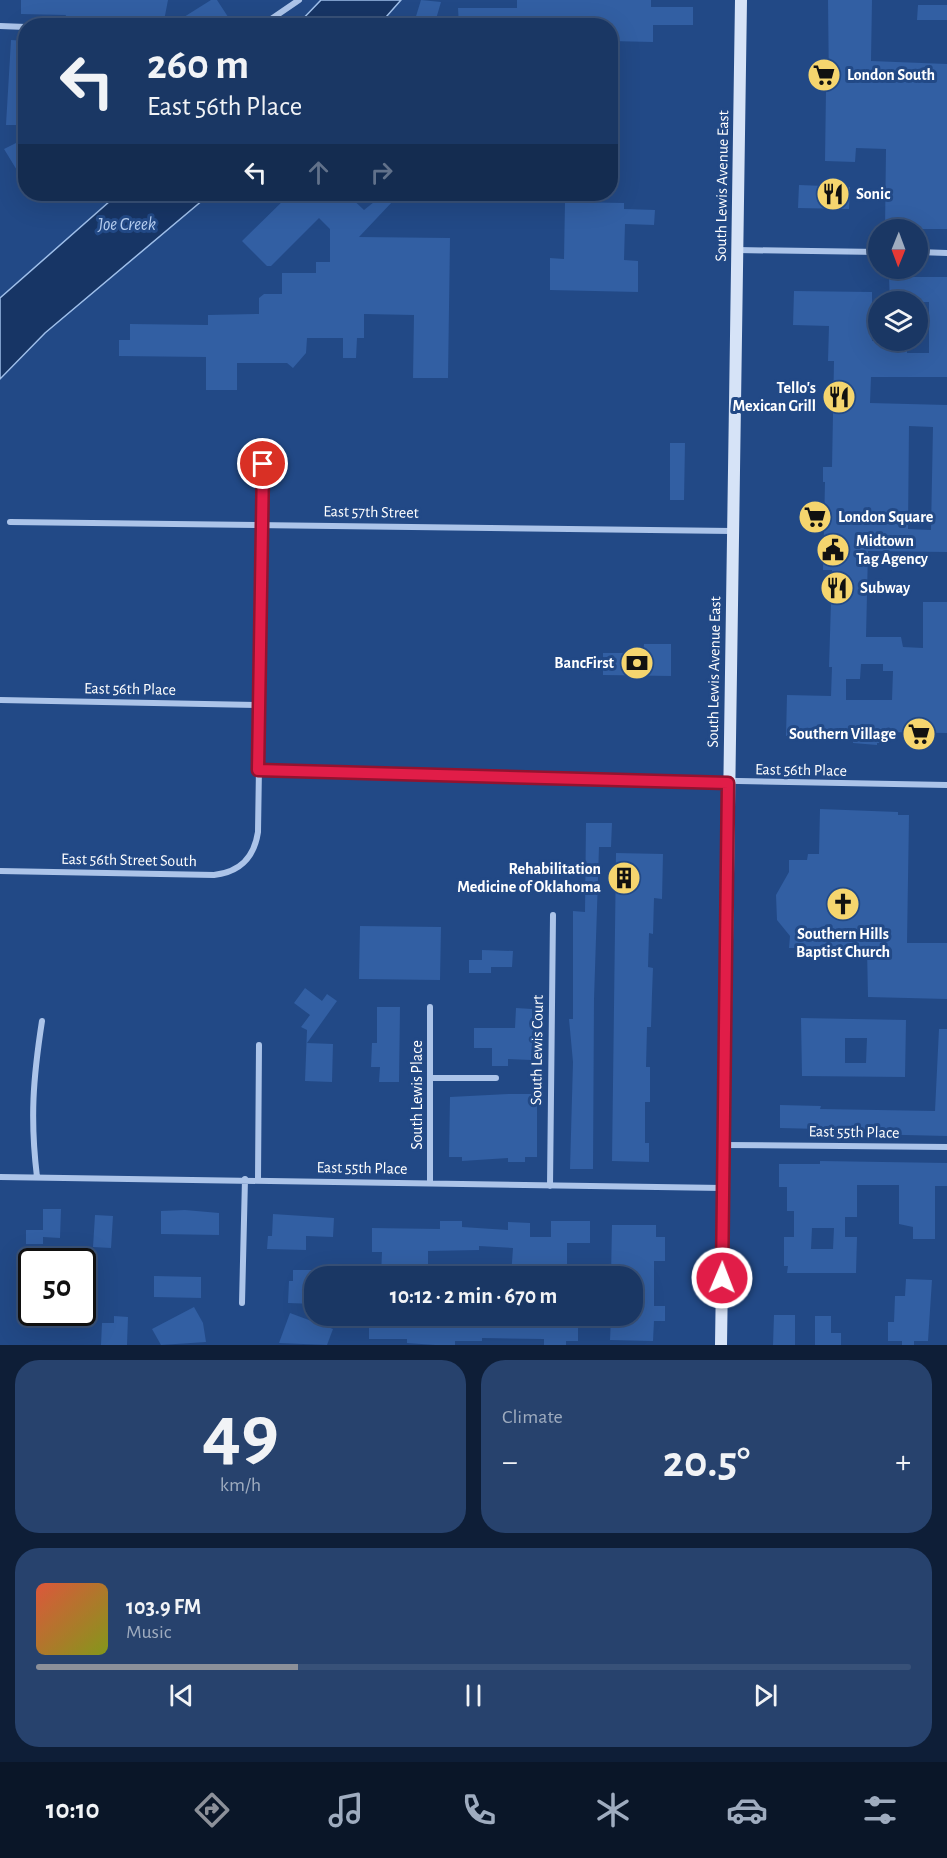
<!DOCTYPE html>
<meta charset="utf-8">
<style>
:root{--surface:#1a3764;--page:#27426d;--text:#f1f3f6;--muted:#9facbf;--line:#385178;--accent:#8c9099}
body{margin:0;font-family:"Alegreya Sans",sans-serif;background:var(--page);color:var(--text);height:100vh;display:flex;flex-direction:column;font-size:22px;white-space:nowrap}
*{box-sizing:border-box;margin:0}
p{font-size:20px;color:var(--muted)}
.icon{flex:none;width:33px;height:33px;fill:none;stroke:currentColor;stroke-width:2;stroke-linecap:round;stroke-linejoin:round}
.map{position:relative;height:1345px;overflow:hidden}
.drawer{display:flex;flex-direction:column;gap:15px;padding:15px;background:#0e1e37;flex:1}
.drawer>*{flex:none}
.guide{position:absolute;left:18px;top:18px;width:600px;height:183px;border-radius:24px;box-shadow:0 6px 24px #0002,0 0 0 2px var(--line);background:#1a3764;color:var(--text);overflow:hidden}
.needle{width:39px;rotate:181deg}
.controls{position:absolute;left:868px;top:219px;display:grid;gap:12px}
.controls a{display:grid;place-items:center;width:60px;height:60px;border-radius:50%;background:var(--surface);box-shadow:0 6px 24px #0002,0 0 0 2px var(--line);font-size:30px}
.speed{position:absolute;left:18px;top:1248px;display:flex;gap:12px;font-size:30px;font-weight:700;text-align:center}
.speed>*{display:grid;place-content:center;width:78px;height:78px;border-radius:50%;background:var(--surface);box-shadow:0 6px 24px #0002,0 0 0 2px var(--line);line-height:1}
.speed .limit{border:3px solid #111;border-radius:9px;background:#fff;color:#111}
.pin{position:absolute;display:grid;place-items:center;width:51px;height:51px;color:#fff;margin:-26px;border:3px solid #fff;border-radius:50%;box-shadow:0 2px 6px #0007}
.me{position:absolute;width:66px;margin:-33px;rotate:1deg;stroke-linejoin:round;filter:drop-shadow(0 0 4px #0008)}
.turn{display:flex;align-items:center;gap:21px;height:126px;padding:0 30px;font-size:27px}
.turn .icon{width:78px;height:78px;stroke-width:2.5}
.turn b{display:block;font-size:42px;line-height:51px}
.lanes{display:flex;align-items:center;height:57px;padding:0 30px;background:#0003;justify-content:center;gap:30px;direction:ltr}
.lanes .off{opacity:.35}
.big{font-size:45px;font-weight:600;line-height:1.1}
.drawer .widget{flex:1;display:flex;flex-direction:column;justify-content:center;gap:9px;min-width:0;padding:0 21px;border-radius:24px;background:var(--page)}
.drawer .dial{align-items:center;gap:0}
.dial b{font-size:78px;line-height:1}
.song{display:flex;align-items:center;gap:18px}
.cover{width:72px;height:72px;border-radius:9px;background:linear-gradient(135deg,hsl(10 70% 55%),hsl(70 70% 35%))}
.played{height:6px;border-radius:3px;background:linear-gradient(90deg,var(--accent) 30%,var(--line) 30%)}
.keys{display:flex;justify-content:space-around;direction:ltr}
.heat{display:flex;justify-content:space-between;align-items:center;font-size:33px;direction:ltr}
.drawer .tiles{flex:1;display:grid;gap:15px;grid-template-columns:1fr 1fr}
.widget:last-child{grid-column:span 2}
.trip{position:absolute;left:304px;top:1266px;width:339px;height:60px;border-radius:24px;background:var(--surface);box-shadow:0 6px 24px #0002,0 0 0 2px var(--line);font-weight:600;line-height:60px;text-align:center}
.menu{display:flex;height:96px;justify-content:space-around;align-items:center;background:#0a1628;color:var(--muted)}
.menu .icon{width:42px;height:42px}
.menu .current{color:var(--accent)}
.menu b{font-size:27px;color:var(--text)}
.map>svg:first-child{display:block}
.water{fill:#173565;stroke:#9fbfea;stroke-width:1.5}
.building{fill:#325fa3;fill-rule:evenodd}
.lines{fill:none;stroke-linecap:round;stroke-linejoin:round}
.minor{stroke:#acc4e9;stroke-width:6}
.secondary{stroke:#d6e3f7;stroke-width:12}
.route-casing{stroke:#92132f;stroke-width:15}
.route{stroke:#e11d48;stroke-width:10}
.labels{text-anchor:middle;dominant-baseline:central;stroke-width:6;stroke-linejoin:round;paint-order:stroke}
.poi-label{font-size:16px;font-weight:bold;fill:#fff;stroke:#224986;text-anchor:start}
.street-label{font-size:16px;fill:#fff;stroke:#224986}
.water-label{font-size:18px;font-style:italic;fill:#b7cff1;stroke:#224986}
</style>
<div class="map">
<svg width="947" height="1345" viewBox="0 0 947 1345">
<rect width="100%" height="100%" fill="#224986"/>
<path class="water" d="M321,0h80l-22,25h-82z
M118,194h92l-165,139 -45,46v-81z"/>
<path class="building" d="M21,0h147l-5,26h-92l-8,-3 3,-8 -45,-1z
M211,0h6l17,26h-44l-6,-9z
M421,0l20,2 -7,24h-21z
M517,0h134v7h42v18h-40v17l-43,-1v-15h-151l-1,-18h59z
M828,0h44l-1,61 76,3v165h-62l1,-80 -30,-1 -1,14 -30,-1 1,-72h3z
M918,5h29v15h-30z
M11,40l15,1v84h-20z
M26,138v47l-22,-36z
M799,185l51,2 -1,22 -51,-1z
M290,194h57l17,16 20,-16 9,7 -34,36 91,1 -2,140h-35l1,-63 -50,-1v24h-7l-1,20h-13v-20h-36l-1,15 -13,15 -6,-5h-50v27h-31v-33l-87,-1v-16h11v-16l78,1v-10l51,-1v-16l5,-4h18v-21h34v-11h14v-33l-11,-11 -48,48h-4l-25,-25z
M565,202l59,1v6l31,1 -1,15 -29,-1 -1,36 14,1v31l-88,-2v-32l14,1z
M889,277h58v100h-76l-1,26 77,2v147l-79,-1 -2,86h35l2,10 20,1v-46h24v131l-64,-1v11h-6v2l-24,-2v-6l-67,-1 1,-41 44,1 1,-29h-3l3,-97h-9l2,-88h-2v-15h9l2,-106h-6l1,-35 -36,-1 1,-34 78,1v49h35v12h22v-51h-39zM909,426l24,1 -2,103 -23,-1zM861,664h22v7h10l-1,29h-46v-21h14z
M670,443h15l-1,57h-14z
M644,644h27v32l-68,-1v-22h40z
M820,809l78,3v3h11l-2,128h40v56l-79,-2 -1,-48 -78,-1 1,-12 -13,-16 -1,-25 13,-23v-12h18l1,-6h11z
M586,823h26l-1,24h-12l-5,152 -1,170h-23l3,-107 -4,-43h4v-108l12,1z
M616,853l47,1 -1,45 -8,-1 -1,36 -4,-1 -1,34 5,1 -1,26 -1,33h-4l-1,40h4v35h-5v41h4v19l-37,-1z
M360,926l81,1 -1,53 -81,-1z
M482,950l31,1 -1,16h-21v6h-22v-13h13z
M305,988l17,13 5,-7 10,7 -30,42 26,1 -1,38 -27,-1 2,-51 -6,-3 9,-12 -16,-12z
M377,1007h23l-1,75h-20l1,-15h-9l1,-24h5z
M516,1008l16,1v16l6,1 -1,17h-5l-1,17 -23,-1v7h-16v-18h-18v-20h41z
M801,1018l105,2 -1,57 -103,-1zM845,1038h22l-1,25h-21z
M939,1029h8v107l-127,-3v-4l-40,-1v-23l41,1 -1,3 115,2z
M508,1094h29v63h-12v5h-17v-4l-46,3v-4h-13l1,-60z
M820,1161l127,2v23h-12v53h-22v-12l-14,-3v-39h-42v32h-12v20h12l-1,36h-69l1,-7h-4v-29h10v-26h-7v-24h-8v-23h41zM812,1228h22l-1,21h-22z
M43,1209h18l-1,29 -17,-1v7h-17v-14h17z
M185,1210l34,3v22l-58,-1v-23z
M273,1214l61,4 -1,19 -27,-1v14l-39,-1 1,-13h4z
M95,1215l18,1 -2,32 -18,-1z
M440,1221h22v6l46,3v-8l22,1v14h21v-16h39v22h-23v33h-56l2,-28 -34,-2v4l-51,1v25h-47l1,-24h-10v-24l68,1z
M612,1225h44v12h9v24h-11v45h11v15h-11l-1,20 -43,-1 1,-24h22l3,-40h-25z
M293,1270h22v34l-27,-1 1,-22h4z
M154,1276l47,1v21l-47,-1z
M906,1279l26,1 -4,61h-14v4h-12v-4h-14v-19h6l1,-26h10z
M194,1307l9,16 3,19 -45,3 -9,-16z
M290,1313l43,16 -6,16 -48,-2z
M774,1315h21v30h-22z
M114,1316l14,1 -1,28h-26l1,-22h12z
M436,1316h131v2h11v23h-12v4h-22v-6l-62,-1v3h-27v4h-20l-28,-2v-4h-38v-21l42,-1v4h25z
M815,1316h16v17h10v12h-26z"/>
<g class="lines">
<path class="minor" d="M0,26l26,1
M261,26l38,-26
M737,250l142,2
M918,252l29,1
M10,522l722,9
M0,700l259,5
M258,770c230,5 459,12 689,15
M0,871l214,4c26,-3 40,-17 44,-43l6,-388
M431,1078h65
M724,1145l223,2
M0,1177l723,11
M37,1177c-7,-58 -4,-98 5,-156
M258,1179l1,-134
M430,1183v-176
M550,1186l3,-271
M242,1303l3,-124"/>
<path class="secondary" d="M721,1345l20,-1345"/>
</g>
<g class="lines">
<defs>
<path id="route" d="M263,464l-5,306 470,13 -6,495"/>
</defs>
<use href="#route" class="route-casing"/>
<use href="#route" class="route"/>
</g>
<defs>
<symbol id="supermarket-disc" viewBox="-11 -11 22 22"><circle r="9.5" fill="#f5d56e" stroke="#224986"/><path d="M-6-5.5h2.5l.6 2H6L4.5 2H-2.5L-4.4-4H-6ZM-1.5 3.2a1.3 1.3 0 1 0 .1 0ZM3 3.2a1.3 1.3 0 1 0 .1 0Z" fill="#111"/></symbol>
<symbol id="restaurant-disc" viewBox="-11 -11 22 22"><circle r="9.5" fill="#f5d56e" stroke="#224986"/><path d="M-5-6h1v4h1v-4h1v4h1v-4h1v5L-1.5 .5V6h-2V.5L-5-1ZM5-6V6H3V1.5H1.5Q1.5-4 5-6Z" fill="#111"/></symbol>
<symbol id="civic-disc" viewBox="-11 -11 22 22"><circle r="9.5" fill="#f5d56e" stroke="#224986"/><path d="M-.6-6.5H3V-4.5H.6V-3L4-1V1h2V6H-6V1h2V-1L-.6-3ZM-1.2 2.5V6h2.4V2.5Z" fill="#111"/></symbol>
<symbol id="bank-disc" viewBox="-11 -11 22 22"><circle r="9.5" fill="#f5d56e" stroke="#224986"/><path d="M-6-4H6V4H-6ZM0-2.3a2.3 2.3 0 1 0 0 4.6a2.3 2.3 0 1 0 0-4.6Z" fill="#111"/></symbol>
<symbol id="building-disc" viewBox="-11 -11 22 22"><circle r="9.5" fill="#f5d56e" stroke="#224986"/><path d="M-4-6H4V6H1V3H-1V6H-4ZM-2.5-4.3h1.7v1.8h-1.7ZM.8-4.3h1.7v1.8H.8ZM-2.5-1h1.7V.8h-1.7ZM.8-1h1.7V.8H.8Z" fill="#111"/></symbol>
<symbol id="church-disc" viewBox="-11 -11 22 22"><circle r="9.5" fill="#f5d56e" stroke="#224986"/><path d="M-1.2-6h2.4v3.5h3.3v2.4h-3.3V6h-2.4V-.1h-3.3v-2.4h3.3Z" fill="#111"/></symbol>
</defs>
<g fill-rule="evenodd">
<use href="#supermarket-disc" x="805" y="56" width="38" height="38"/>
<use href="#restaurant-disc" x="814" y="175" width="38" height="38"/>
<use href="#restaurant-disc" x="820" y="378" width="38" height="38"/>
<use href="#supermarket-disc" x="796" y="498" width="38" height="38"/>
<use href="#civic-disc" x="814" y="531" width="38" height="38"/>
<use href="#restaurant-disc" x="818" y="569" width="38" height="38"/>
<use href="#bank-disc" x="618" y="644" width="38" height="38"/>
<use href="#supermarket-disc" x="900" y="715" width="38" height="38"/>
<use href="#building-disc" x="605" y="859" width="38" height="38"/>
<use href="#church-disc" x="824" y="885" width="38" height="38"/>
</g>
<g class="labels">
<g class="poi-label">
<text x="847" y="75">London South</text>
<text x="856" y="194">Sonic</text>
<text x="816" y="388" text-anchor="end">Tello's<tspan x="816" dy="18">Mexican Grill</tspan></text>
<text x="838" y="517">London Square</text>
<text x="856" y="541">Midtown<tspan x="856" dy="18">Tag Agency</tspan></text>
<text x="860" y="588">Subway</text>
<text x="614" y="663" text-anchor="end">BancFirst</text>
<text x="896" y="734" text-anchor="end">Southern Village</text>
<text x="601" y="869" text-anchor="end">Rehabilitation<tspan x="601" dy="18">Medicine of Oklahoma</tspan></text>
<text x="843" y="934" text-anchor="middle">Southern Hills<tspan x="843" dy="18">Baptist Church</tspan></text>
</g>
<g class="street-label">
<text transform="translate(722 186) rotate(-89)">South Lewis Avenue East</text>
<text transform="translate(371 512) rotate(1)">East 57th Street</text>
<text transform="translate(714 672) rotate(-89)">South Lewis Avenue East</text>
<text transform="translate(130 689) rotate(1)">East 56th Place</text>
<text transform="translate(801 770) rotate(1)">East 56th Place</text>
<text transform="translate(129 860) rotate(1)">East 56th Street South</text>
<text transform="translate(537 1050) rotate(-89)">South Lewis Court</text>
<text transform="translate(417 1095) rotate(-90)">South Lewis Place</text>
<text transform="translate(854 1132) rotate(1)">East 55th Place</text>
<text transform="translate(362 1168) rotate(1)">East 55th Place</text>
</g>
<g class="water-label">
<text x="127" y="225">Joe Creek</text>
</g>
</g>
</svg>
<div class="controls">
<a><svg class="needle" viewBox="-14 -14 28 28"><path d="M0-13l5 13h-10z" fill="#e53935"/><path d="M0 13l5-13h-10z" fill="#9facbf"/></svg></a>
<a><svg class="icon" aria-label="layers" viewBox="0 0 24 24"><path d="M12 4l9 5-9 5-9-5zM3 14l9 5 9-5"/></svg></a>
</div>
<div class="speed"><div class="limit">50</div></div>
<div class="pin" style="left:263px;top:464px;background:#d93025"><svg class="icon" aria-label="arrive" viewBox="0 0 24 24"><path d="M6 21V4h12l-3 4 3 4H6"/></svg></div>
<svg class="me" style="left:722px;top:1278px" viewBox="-20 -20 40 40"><circle r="17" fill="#e11d48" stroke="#fff" stroke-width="3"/><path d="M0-11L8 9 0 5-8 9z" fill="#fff"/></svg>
<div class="trip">10:12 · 2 min · 670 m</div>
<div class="guide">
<div class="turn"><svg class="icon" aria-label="left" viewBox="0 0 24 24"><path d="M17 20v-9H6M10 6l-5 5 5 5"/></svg><div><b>260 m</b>East 56th Place</div></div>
<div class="lanes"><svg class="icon" aria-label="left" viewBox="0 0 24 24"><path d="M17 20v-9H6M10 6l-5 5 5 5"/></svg><svg class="icon off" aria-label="ahead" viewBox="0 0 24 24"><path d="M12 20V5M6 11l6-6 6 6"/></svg><svg class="icon off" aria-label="right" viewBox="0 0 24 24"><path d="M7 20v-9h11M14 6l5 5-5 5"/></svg></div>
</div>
</div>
<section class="drawer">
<div class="tiles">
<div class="widget dial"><b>49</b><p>km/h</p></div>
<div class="widget"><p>Climate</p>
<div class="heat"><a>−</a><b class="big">20.5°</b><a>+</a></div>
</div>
<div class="widget">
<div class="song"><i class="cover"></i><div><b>103.9 FM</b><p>Music</p></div></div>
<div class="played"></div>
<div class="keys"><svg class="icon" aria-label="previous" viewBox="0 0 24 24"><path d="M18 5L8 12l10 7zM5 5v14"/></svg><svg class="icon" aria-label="pause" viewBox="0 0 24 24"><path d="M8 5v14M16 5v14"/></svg><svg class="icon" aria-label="next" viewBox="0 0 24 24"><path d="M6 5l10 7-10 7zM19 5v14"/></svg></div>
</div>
</div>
</section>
<nav class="menu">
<b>10:10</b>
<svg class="icon current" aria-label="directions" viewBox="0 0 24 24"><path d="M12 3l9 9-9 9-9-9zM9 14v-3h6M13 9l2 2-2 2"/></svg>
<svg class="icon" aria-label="music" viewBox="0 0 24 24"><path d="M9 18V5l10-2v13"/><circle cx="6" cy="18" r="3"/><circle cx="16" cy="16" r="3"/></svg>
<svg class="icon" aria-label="phone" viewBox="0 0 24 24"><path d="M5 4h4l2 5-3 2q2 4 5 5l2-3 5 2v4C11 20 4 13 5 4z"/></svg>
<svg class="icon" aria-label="climate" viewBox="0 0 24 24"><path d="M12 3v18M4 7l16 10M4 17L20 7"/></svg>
<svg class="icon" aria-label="car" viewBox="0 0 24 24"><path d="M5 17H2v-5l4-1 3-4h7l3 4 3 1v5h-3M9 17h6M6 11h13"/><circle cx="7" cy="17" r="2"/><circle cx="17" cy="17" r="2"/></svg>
<svg class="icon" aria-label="filters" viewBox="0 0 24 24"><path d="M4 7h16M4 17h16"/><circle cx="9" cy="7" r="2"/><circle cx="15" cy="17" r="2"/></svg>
</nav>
